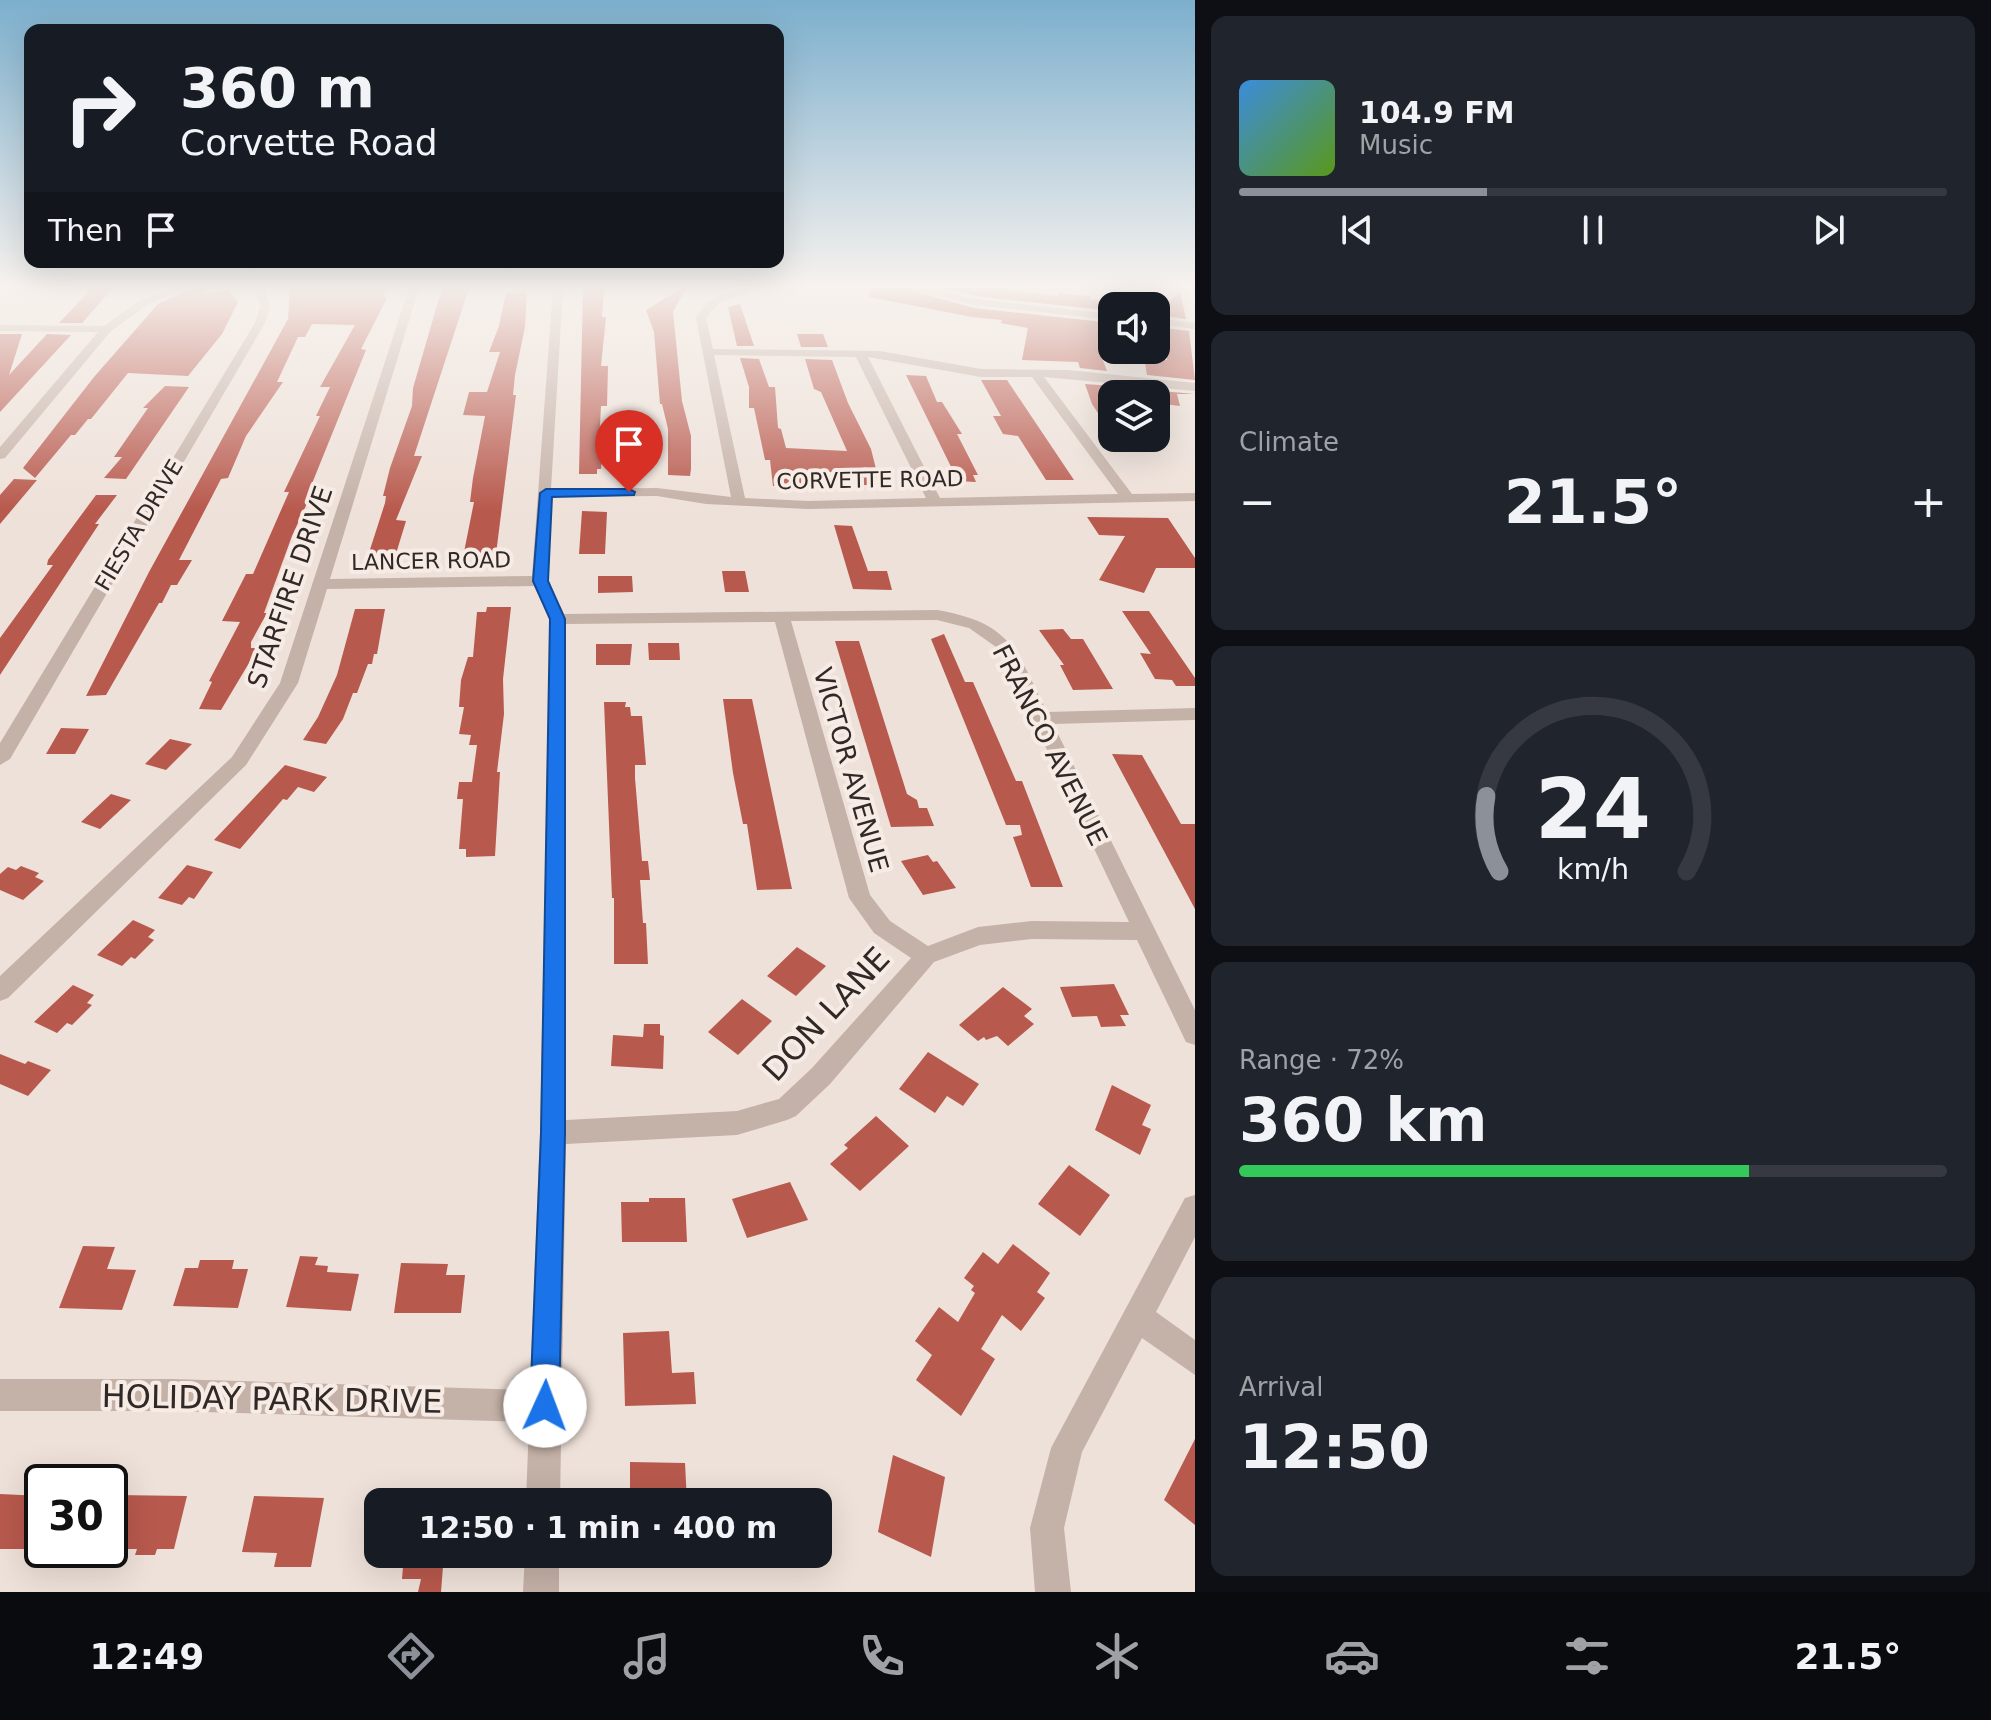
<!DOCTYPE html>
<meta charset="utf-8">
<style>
:root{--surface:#171b24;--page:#20242c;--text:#f1f3f6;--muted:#9ea1a6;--line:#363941;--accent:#8c9099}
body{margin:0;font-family:"DejaVu Sans",sans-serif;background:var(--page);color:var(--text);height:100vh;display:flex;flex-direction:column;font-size:30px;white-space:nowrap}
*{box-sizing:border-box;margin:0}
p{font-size:26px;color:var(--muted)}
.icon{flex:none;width:44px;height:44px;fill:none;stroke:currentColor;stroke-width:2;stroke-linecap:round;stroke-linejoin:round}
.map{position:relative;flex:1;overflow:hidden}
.side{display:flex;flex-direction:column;gap:16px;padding:16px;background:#0d0f14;width:796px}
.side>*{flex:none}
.hud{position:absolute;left:24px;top:24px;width:760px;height:244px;border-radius:16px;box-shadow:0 8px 32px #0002;background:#171b24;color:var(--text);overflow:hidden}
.tools{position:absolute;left:1098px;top:292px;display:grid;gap:16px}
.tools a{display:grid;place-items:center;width:72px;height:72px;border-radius:16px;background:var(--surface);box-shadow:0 8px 32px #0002;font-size:40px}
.speed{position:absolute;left:24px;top:1464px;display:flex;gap:16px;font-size:40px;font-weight:700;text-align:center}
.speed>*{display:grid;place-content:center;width:104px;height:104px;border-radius:50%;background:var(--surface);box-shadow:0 8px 32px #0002;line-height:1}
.speed .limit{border:4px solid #111;border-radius:12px;background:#fff;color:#111}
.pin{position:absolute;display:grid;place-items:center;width:68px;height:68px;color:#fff;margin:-82px -34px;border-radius:50% 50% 50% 0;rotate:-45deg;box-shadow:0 0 8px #0007}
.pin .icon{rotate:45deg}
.me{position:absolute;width:88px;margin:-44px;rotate:2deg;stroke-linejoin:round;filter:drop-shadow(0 0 6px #0008)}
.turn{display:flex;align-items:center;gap:28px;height:168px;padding:0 24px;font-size:36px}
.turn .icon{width:104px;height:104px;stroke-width:2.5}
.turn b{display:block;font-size:56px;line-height:68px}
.then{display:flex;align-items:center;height:76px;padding:0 24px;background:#0003;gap:16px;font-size:30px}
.big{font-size:60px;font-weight:600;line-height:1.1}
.side .card{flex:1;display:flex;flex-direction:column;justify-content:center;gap:12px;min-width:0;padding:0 28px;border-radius:16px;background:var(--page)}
.side .dial{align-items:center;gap:0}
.dial svg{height:208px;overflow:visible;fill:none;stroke:var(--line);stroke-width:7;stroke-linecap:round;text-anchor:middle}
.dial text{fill:var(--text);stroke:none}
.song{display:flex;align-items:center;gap:24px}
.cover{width:96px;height:96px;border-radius:12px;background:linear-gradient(135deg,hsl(210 70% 55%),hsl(90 70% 35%))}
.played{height:8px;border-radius:4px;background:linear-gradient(90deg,var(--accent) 35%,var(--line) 35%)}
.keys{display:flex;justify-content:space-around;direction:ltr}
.heat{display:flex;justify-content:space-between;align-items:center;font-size:44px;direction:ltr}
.charge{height:12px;border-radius:6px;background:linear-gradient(90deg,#34c759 72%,var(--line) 0)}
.trip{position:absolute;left:364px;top:1488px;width:468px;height:80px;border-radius:16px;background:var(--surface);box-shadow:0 8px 32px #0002;font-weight:600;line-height:80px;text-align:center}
.menu{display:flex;height:128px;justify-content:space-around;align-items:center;background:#090b0e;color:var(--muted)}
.menu .icon{width:56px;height:56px}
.menu .active{color:var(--accent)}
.menu b{font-size:36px;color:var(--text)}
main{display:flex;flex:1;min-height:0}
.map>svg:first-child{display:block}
.building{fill:#b8594d}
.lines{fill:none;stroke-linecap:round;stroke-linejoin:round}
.street{fill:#c4b1a7;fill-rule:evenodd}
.route{fill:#1a73e8;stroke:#114b97;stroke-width:2}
.labels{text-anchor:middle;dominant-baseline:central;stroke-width:8;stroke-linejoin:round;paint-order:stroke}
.far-street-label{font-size:22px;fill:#322926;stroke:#f6ece5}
.street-label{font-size:26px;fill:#322926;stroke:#f6ece5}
.near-street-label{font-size:32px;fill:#322926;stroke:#f6ece5}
</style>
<main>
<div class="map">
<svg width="1195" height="1592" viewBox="0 0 1195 1592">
<rect width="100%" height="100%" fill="#eee1d9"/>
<path class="building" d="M92,288h21l-31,35h-23z
M193,288h12v5l23,-3 10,12 -16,32 -34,42 -60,-3 -37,46h-3l-13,16h-4l-36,43 -12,-10 71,-91 64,-73z
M290,288h98l-5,8 4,2 -26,51 5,1 -55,136h4l-23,50 -28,77h3l-16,29v6h5l-7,15 -28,47 -22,-1 13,-27 -3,-1 31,-59 -18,-1 24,-47h7l36,-82h-5l36,-76h-4l14,-29h-10l35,-62 -43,-1 -7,13h-7l-21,45h6l-37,54 -18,42 -7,1 -42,81h13l-15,25h-6l-9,18h-3l-53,92 -20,1 63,-124 139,-253z
M442,288h27l-55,168h8l-26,64 10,1 -11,36h-7l-2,5h-20l19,-59 1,-7h-3l7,-28 22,-62 1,-18z
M583,288h21l-2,29h4l-5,49h7l-1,40h-6l-2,37h4l-2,26h-4v5h-18z
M682,288h4l-13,24 9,89 9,35v33l-1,7 -22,-1v-46l-6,-25h-2l-6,-72 -8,-22z
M870,288h33l71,20 129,14 -2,33 6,16 -27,-3 -2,-6 -56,-2 6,-32 -27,-5 1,-3 -30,-3 -103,-20z
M940,288h49l69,8v-3l32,3v3l14,2 -1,9 -127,-14z
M1180,291l6,28 -22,-3 -1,-9z
M506,293h21l-2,34 -10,48 -2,20h3l-21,167 -20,-1v-4h-12l11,-55h-4l3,-24 12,-62 -22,-1 6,-23h18l13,-40h-11l10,-26z
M740,304l14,42h-17l-9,-39z
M1165,328l24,3 6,49 -48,-5 -3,-18 23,3z
M0,334h22l-13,41 38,-41 24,1 -71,77z
M797,334h26l5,13h-27z
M740,358l19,1 10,28h6l3,41 3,1 5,19 61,3 -26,-59 -7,-3 -9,-30 27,1 16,43 23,46 9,36h-19l-7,-13h-54l2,12 -29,2 -3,-26h-5l-11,-52h-5v-21z
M906,375l20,1 11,26h5l20,32h-5l21,41h-5l3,7 -18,-1z
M981,380h26l67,100h-28l-28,-44 -15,-2 -10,-18h8z
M1085,384l28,2 3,8h-4v40l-20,-30z
M165,386l24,1 -63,92 -22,-1 18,-21h-8l34,-49h-5z
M1150,390l45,4h-18l3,12 -24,-3v-9h-6z
M14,479l23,1 -37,44v-29z
M96,495h21l-22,29h4l-99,151v-37l53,-73h-6l1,-5z
M582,511l25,1 -2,42h-26z
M1087,517l81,1 27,40v10h-39l-12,25 -45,-13 26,-44 -26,-1z
M834,525l18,1 16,45h19l5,19 -39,-1z
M722,571h23l4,21h-24z
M598,576h34l1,16 -35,1z
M487,607h24l-8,72 1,35 -7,58h3l-5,84 -29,1v-8h-7l4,-50h-6l2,-17h13l5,-37h-8l2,-10 -12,-1 5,-27h-5l2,-27 7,-23h5l4,-45h9z
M355,609h30l-8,45h-3l-2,10h-4l-11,29h-4l-10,26 -17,25 -23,-4 15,-23 19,-42z
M1122,611h27l46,67v8h-19l-4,-6 -17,-1 -15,-26 11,1z
M1063,629l8,10h12l30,50 -40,1 -13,-25h4l-25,-35z
M944,634l21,48h8l43,99h6l41,106h-32l-18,-50 9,-2 -2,-10h-14l-75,-186z
M835,641h24l48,153 10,6 2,8h8l7,18 -43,1z
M648,643h31l1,17h-31z
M596,644h36l-2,21h-34z
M723,699h29l40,190 -35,1 -10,-66h-4l-10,-51z
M604,702h22l-1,5h5l1,9h11l4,49h-11v13l7,83h6l2,19h-10l3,43h3l2,41h-34v-66h-2z
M61,728l28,1 -14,25h-29z
M170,739l22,5 -26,26 -21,-6z
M1112,754l30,1 39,69h14v85z
M285,765l42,12 -13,15 -16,-5 -11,13 -4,-1 -43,50 -26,-9z
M111,794l20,6 -31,29 -19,-7z
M928,855l5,7 4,-1 19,27 -33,7 -22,-34z
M187,865l26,7 -19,27 -5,-2 -7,8 -24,-7z
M21,866l18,7 -4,4 9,4 -21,19 -23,-10v-16l8,-7 8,3z
M133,920l22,10 -7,7 6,3 -19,19 -4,-2 -9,9 -25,-11z
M797,947l29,19 -30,30 -29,-20z
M1114,984l15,31h-9l6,11 -25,1 -4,-11 -25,1 -12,-30z
M73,985l21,10 -7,8 5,2 -20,20 -5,-2 -10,10 -23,-11z
M1003,987l29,22 -8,7 10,8 -26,22 -11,-10 -11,4 -2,-3 -6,4 -19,-16z
M742,999l30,22 -34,34 -30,-23z
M644,1024h16v11l4,1 -1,33 -52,-3 2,-31 30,2z
M928,1052l51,32 -16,22 -16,-10 -12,17 -36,-24z
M0,1054l25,10 3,-3 23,9 -23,26 -28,-12z
M1112,1085l39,20 -9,20 9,4 -11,26 -45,-25z
M876,1116l33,30 -49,45 -30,-27 18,-16 -4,-3z
M1069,1165l41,30 -30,41 -42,-32z
M790,1182l18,38 -61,18 -15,-39z
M649,1198h36l2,44h-65l-1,-40h28z
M1013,1244l37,29 -13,19 8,6 -24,33 -19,-16 -21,34 14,10 -34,57 -45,-36 16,-25 -17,-14 24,-34 19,15 17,-29 -4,-3 3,-4 -10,-8 19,-26 15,12z
M83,1246l32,1 -8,22 29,1 -14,40 -63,-2z
M300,1256l18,1 -3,8 13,1 -1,6 32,2 -8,37 -65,-4z
M200,1260h34l-2,9h16l-10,39 -65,-2 12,-38h13z
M401,1263l47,1 -2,11h19l-4,38h-67z
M669,1331l3,42 22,-1 2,32 -71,2 -2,-73z
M1195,1439v86l-31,-25z
M893,1455l52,22 -14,80 -53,-25z
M630,1462l55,1 2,39h-57z
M0,1494l42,2v27l-9,26h-33z
M116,1495l71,1 -13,53h-17l-2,6h-20l2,-6h-27v-35z
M254,1496l70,2 -13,69h-37l3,-14 -35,-1z
M404,1554h40l-3,38h-23l3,-13h-19z"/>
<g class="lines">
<path class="street" d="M174,288h16l-43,17 -36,26 -106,127 -5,1v-12l98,-115 -98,-1v-6l104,1 35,-25z
M255,288h10l5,18 -5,17 -255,436 -10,6v-22l255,-420 5,-17z
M409,288h10l-89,291 202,-3 21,-288h10l-12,201 106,-1 74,9 -35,-179c12,-23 36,-30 61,-30l-38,15 -13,15 7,31 167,2 101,18 87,1 127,13v8l-151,-14 88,117 63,-1v8l-387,8 -102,-5 -49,-8 -106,1 -3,84 16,33 373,-4c75,13 79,40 110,102l148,-4v12l-142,4 142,286v35l-9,-3 -49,-102 -105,-1 -52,6 -46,17 -104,122 -34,32 -9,4 -50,15 -171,9 -6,358h-34l3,-80 -358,-11h-171v-32h171l359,11 10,-257 10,-514 -16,-33 -207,3 -29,94 -52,82 -238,233 -8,3v-25l232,-219 48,-74zM714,355l142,2 70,141 -118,3 -63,-3zM868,357l113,20h51l86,117 -178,4zM937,620l32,8 30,21 130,273 -97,-1 -54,6 -50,19 -38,-25 -20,-26 -79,-274zM775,622l74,276 25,35 37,25 -99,110 -33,31 -42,12 -171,9v-496z
M906,288h20l49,11 137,15v6l-137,-15z
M1156,318l39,5v6l-39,-5z
M1195,1195v42l-39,75 39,28v35l-53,-37 -60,114 -18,76 7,64h-36l-5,-64 21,-80 134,-250z
M525,1554h34v38h-36z"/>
</g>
<linearGradient id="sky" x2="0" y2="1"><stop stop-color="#7cafcd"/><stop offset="0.56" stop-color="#f7f2ee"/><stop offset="1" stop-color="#f7f2ee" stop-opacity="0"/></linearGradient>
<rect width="1195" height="511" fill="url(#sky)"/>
<path class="route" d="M629,489l6,3 -1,3 -82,2 -4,84 17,38v514l-6,273 -4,10 -10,5 -10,-5 -5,-10 11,-273 9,-514 -17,-38 7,-88 6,-4z"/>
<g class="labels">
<g class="far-street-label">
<text transform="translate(870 480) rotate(-1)">CORVETTE ROAD</text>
<text transform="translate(139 525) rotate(-59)">FIESTA DRIVE</text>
<text transform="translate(431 561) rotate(-1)">LANCER ROAD</text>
</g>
<g class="street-label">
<text transform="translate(290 587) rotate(-71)">STARFIRE DRIVE</text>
<text transform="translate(1050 745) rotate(63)">FRANCO AVENUE</text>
<text transform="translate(851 770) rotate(74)">VICTOR AVENUE</text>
</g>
<g class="near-street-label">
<text transform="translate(826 1014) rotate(-47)">DON LANE</text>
<text transform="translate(272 1399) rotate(1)">HOLIDAY PARK DRIVE</text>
</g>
</g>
</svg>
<div class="tools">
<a><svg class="icon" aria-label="sound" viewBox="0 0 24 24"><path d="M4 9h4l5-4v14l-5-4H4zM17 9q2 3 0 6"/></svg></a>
<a><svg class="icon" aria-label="layers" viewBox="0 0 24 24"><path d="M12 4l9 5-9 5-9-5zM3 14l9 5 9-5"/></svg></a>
</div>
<div class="speed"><div class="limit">30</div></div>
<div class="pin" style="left:629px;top:492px;background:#d93025"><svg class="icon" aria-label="arrive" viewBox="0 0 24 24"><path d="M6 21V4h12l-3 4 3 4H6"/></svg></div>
<svg class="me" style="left:545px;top:1406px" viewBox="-20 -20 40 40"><circle r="19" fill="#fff"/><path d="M0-13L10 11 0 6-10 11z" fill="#1a73e8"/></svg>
<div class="trip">12:50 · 1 min · 400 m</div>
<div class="hud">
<div class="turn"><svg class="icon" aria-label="right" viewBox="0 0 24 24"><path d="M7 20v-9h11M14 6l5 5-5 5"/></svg><div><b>360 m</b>Corvette Road</div></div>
<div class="then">Then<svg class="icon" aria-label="arrive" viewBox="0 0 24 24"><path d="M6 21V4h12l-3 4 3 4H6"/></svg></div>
</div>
</div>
<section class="side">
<div class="card">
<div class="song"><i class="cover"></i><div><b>104.9 FM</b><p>Music</p></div></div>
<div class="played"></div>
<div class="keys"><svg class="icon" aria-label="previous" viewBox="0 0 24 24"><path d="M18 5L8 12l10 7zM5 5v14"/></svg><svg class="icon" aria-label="pause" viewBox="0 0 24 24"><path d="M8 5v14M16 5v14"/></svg><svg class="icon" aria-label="next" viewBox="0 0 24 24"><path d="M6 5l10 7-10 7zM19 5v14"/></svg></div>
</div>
<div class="card"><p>Climate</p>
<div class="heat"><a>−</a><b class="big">21.5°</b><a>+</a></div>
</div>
<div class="card dial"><svg viewBox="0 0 100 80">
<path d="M14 69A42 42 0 1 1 86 69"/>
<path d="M14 69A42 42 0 0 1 9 40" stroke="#8c9099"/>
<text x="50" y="56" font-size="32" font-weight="700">24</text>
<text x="50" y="72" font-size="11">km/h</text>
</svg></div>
<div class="card"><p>Range · 72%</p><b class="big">360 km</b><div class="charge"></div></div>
<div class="card"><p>Arrival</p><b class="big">12:50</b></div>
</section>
</main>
<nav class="menu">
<b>12:49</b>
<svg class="icon active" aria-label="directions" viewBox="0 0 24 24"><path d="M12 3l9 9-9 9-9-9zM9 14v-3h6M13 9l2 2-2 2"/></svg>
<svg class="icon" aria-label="music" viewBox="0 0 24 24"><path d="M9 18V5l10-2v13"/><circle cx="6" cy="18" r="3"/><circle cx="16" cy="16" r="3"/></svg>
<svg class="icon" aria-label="phone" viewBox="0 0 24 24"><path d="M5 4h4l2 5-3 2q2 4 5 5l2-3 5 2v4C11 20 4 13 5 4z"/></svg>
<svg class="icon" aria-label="climate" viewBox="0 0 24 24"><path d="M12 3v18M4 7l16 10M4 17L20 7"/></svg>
<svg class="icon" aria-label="car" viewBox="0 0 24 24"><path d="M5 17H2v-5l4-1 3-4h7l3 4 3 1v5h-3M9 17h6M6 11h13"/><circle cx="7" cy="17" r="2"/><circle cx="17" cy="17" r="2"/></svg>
<svg class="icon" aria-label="filters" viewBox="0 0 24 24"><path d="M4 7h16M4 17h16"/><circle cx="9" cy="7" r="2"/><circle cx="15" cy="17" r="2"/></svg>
<b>21.5°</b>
</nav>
